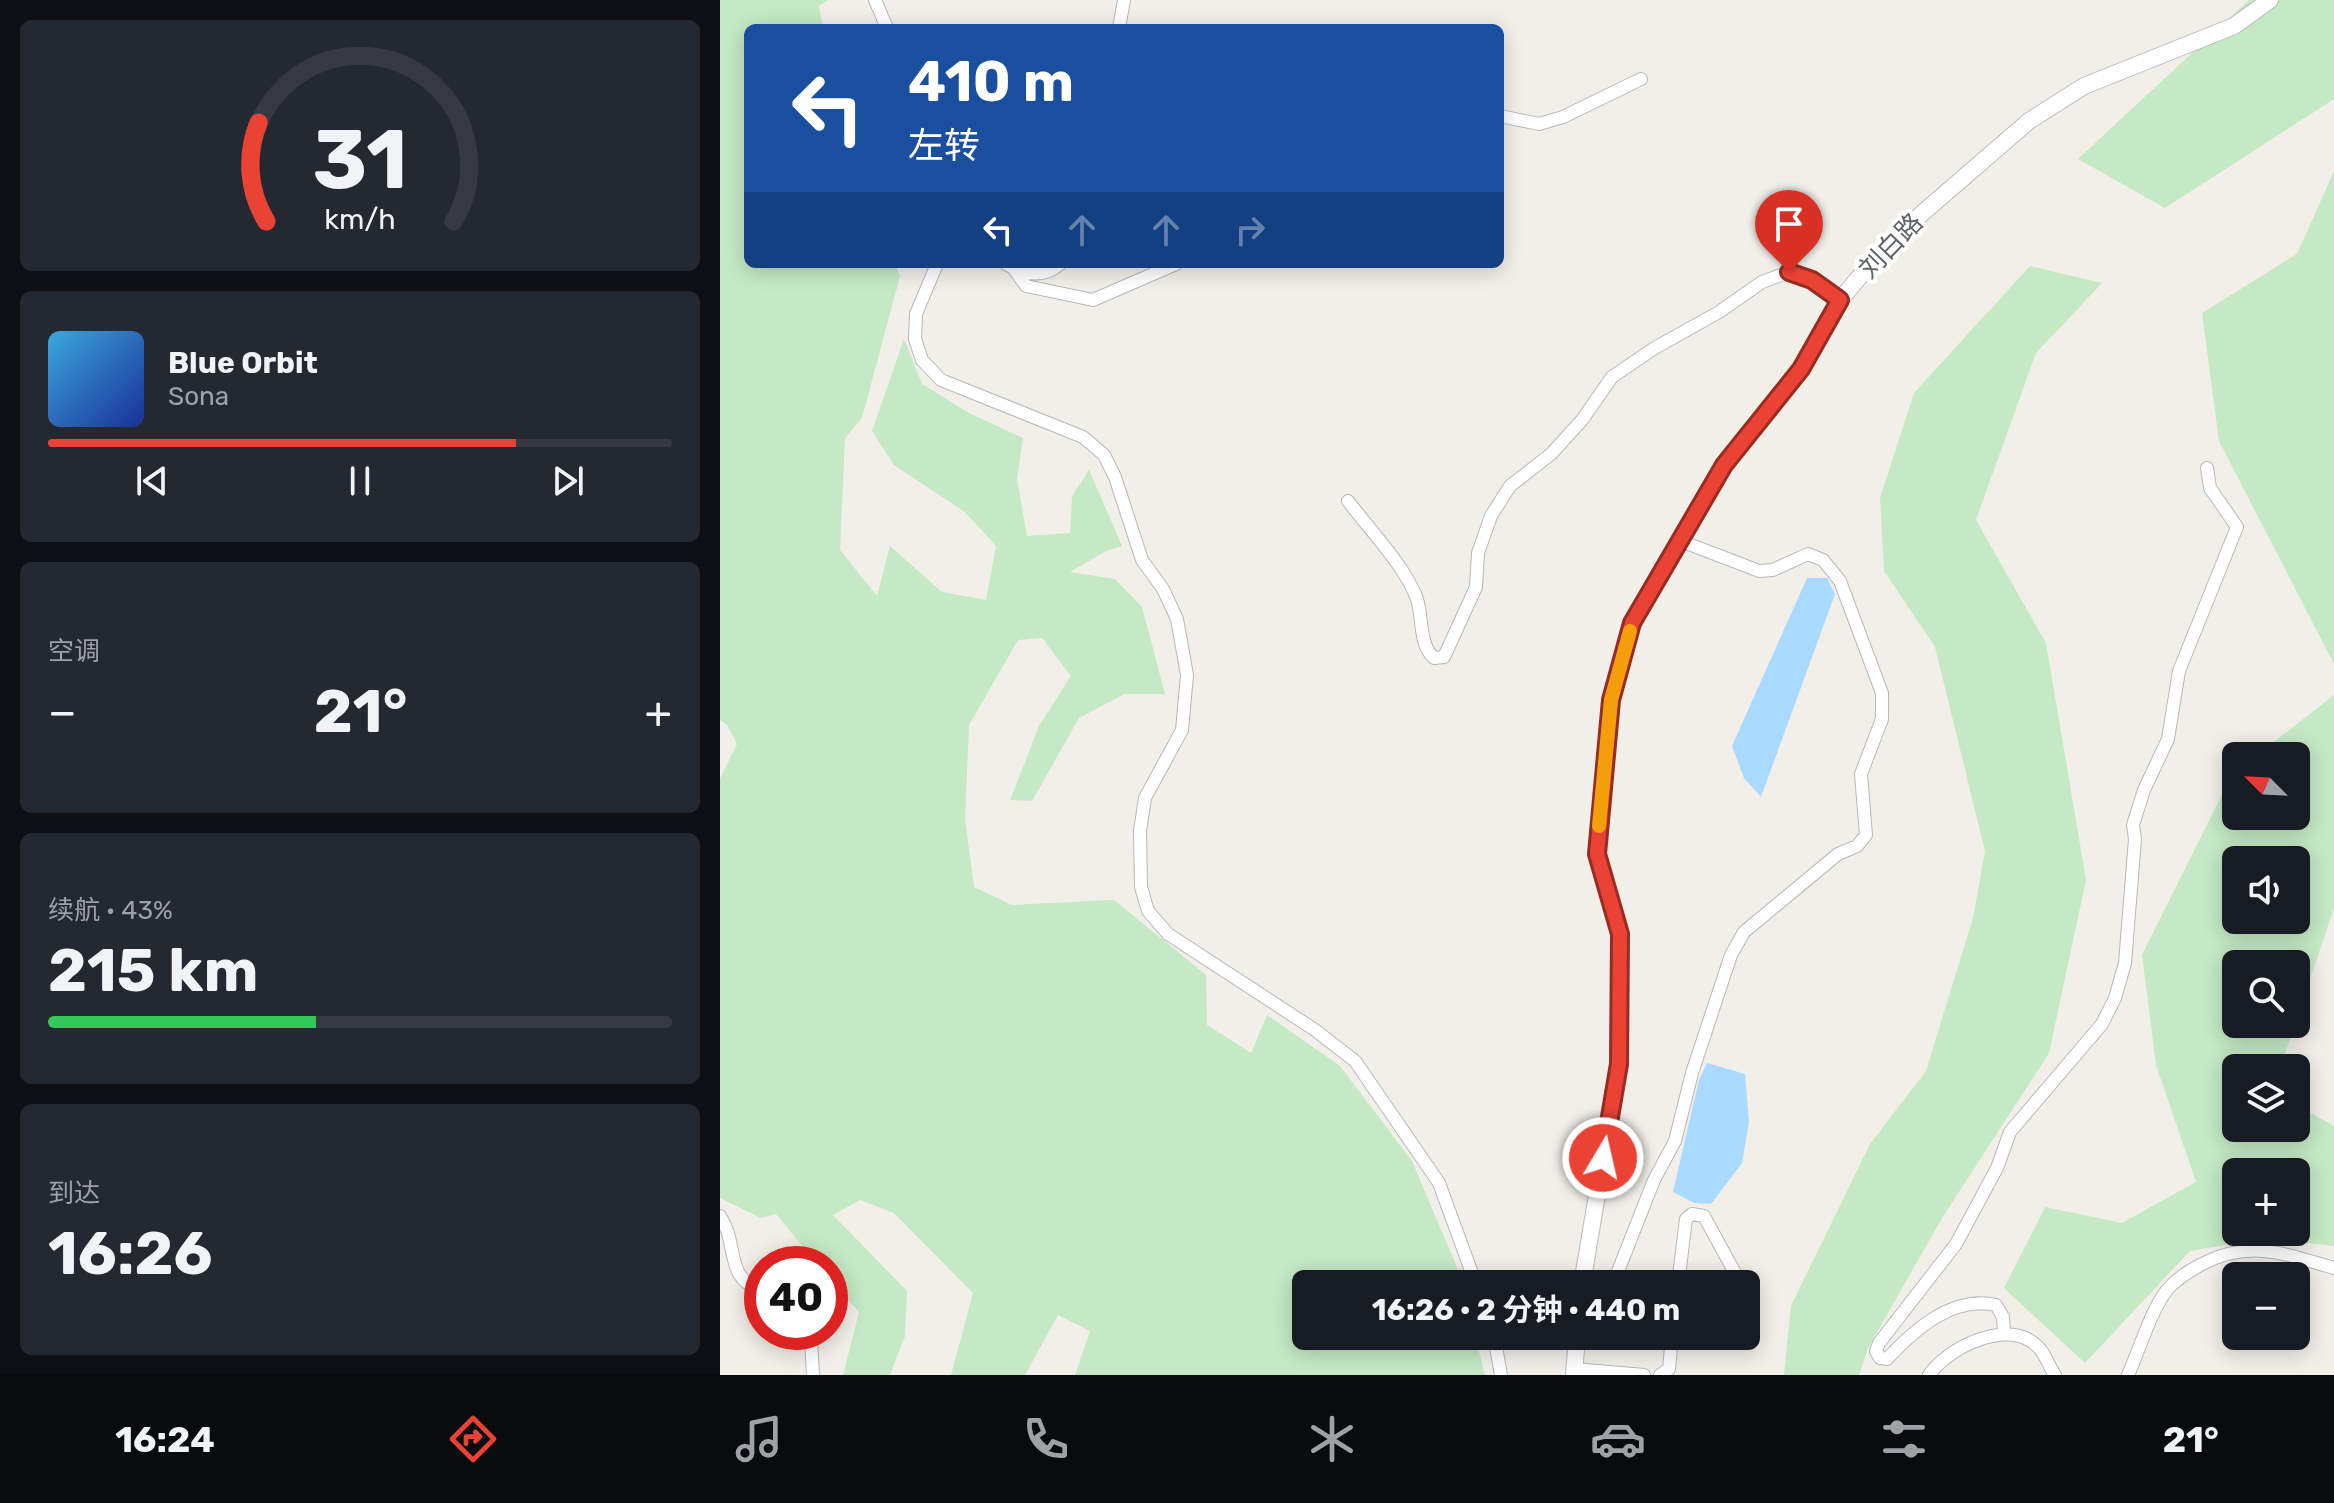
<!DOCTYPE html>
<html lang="zh">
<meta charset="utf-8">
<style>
:root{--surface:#171b24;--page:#242831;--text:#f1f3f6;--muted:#9ea1a6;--line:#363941;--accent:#ea4335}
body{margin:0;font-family:Rubik,"Noto Sans SC",sans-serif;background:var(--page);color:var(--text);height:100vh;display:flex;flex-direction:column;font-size:30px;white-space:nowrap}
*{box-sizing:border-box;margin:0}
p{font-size:26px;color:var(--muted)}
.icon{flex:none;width:44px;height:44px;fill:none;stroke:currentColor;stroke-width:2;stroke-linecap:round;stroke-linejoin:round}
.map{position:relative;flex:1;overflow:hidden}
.drawer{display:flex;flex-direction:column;gap:20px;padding:20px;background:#0d0f14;width:720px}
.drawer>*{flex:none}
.banner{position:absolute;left:24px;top:24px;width:760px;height:244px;border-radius:12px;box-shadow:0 4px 20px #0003;background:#1a4fa0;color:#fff;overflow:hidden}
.needle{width:52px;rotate:294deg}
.buttons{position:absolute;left:1502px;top:742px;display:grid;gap:16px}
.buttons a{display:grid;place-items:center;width:88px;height:88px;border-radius:12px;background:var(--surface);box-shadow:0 4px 20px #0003;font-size:40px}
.speed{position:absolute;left:24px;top:1246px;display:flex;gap:16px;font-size:40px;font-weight:700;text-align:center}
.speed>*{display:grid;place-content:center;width:104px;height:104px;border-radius:50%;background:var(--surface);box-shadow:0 4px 20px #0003;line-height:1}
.speed .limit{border:12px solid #d22;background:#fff;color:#111}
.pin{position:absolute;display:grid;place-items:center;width:68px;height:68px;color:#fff;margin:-82px -34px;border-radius:50% 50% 50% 0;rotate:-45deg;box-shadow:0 0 8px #0007}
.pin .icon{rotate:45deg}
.me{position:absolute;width:88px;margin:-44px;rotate:9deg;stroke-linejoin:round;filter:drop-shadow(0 0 6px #0008)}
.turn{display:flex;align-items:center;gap:28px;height:168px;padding:0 32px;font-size:36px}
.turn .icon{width:104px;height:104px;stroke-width:2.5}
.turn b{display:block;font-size:56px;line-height:68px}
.lanes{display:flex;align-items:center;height:76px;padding:0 32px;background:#0003;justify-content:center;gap:40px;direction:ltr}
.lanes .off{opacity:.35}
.big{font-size:60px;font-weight:700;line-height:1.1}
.drawer .tile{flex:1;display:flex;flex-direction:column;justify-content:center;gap:12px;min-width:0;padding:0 28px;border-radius:12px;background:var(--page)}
.drawer .dial{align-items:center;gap:0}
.dial svg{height:208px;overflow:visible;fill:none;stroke:var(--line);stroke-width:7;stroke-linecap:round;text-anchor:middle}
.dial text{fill:var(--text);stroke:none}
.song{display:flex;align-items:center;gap:24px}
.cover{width:96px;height:96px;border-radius:12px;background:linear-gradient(135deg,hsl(200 70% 55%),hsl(230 70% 35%))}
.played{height:8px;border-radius:4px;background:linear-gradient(90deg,var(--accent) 75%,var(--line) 75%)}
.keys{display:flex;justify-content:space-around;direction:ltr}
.heat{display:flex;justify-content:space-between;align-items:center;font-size:44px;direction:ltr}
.charge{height:12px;border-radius:6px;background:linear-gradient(90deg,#34c759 43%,var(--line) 0)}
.trip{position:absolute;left:572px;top:1270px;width:468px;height:80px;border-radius:12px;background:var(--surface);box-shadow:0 4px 20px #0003;font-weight:700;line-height:80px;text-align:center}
.dock{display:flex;height:128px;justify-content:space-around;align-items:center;background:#090b0e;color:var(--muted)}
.dock .icon{width:56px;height:56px}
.dock .active{color:var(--accent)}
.dock b{font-size:36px;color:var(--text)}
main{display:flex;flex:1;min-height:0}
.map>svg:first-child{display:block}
.green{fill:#c5e8c5;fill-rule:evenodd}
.water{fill:#aadaff}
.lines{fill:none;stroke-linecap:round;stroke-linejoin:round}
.street-casing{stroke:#b5b8bc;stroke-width:14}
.secondary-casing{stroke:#b6babf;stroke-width:18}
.street{stroke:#fff;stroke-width:12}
.secondary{stroke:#fff;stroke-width:16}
.route-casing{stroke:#982c22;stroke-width:20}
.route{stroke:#ea4335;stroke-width:14}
.slow{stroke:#f59e0b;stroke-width:14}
.labels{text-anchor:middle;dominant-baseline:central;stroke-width:8;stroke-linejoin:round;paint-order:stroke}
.street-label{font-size:26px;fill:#5f6368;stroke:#fff}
</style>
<main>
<section class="drawer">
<div class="tile dial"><svg viewBox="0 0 100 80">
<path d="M14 69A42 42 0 1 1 86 69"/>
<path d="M14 69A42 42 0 0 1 11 31" stroke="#ea4335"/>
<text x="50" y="56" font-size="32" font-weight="700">31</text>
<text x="50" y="72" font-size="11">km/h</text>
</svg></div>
<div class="tile">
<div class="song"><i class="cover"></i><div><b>Blue Orbit</b><p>Sona</p></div></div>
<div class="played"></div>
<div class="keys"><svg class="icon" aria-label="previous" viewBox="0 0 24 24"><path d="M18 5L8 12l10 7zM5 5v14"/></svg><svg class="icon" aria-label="pause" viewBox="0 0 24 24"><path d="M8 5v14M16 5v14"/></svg><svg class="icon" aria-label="next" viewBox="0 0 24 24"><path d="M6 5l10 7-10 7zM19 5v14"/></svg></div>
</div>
<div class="tile"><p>空调</p>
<div class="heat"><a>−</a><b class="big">21°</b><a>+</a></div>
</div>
<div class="tile"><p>续航 · 43%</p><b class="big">215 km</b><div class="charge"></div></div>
<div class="tile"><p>到达</p><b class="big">16:26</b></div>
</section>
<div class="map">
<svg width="1614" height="1375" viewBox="0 0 1614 1375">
<rect width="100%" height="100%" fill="#f1efe8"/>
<path class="green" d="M0,0h108l-9,6 4,22h-75v236h147l5,12 -38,142 -17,20 -5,112 37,46 13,-50 52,46 44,8 10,-54 -31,-34 -71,-47 -22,-34 32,-92 18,45 47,29 54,25 -6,41 10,57 43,-3 2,-37 17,-26 33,76 -16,5 -36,21 45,7 27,28 23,87h-41l-45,24 -47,83 -22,-1 29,-74 32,-50 -29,-38 -24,2 -49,85 -4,94 9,68 38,18 102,-5 92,75 1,50 44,28 16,-38 73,51 72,95 44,104 6,19h-156v52h169l10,39h-410l15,-44 -32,-16 -33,60h-74l22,-82 -79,-80 -34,-13 -27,15 74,76 -2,45 -15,39h-47l16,-63 -29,-32v-16h-13l-41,-50 -15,4 -41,-20v-419l17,-35 -10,-19 -7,-5z
M1529,0h85v99l-169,109 -87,-49z
M1614,171v493l-115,-223 -17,-128 95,-59z
M1310,266l72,17 -66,70 -60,167 70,123 40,237 -37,173 -107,165 -74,130 -9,27h-75l7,-69 79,-162 56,-73 47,-153 12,-67 -50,-204 -51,-76 -4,-73 34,-105z
M1614,695v213l-38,112v-56h-60v60h59l-15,44h-44v60h60v-23l38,21v120l-66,-8 -78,13 -105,112 -81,-75 41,-81 77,16 74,-41 -40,-117 -14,-110 91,-182 3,-2v45h60v-60h-40zM1516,860h60v60h-60zM1576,1172v60h-60v-60z"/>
<path class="water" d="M1087,578h20l8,16 -74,203 -17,-19 -12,-32z
M987,1063l38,11 4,48 -7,41 -31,41 -17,-1 -21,-11 26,-112z"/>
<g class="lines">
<defs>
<path id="street" d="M155,0l12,28
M399,28l5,-28
M780,116l39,8 24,-7 78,-38
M217,264l-21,50 -1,25 7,21 19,20 142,57 21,18 11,22 27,83 21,29 14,30 10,56 -5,55 -37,68 -5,33 1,56 7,24 20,23 147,96 40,31 84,122 37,101
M286,264c18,11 37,14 54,0
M294,269l12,17 67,14 83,-36
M628,501c21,28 57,65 69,98 6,19 2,46 17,59l10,-1 32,-70 2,-34 13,-37 19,-30 41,-32 31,-34 30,-43 41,-28 66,-37 43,-30 27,-10 23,8 28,20
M0,1216c19,28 4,64 42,74
M893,1284l41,-104 21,-39 17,-68 39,-118 13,-23 94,-78 19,-8 9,-11 -5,-61 21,-55v-26l-42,-112 -17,-21 -15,-6 -35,16 -14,1 -78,-30
M958,1284l8,-65 6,-5 12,2 37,68
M86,1332l5,8 2,35
M1284,1333l-1,-16 -7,-12c-43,-10 -82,25 -109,54l-7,-1 -4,-7 3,-8 77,-99 41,-76 13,-36 92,-108 13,-26 10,-35 10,-124 -2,-14 11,-35 24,-51 11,-68 58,-144 -27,-39 -3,-20
M774,1336l7,39
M855,1369l69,6
M940,1375l9,-6 3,-33
M1209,1375c19,-28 82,-59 110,-27 7,7 10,19 16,27
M1408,1375c11,-24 23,-65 39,-85 10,-12 22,-19 35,-26 49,-25 82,-10 132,4"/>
<path id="secondary" d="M862,1284l37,-220 1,-130 -23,-80 14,-154 21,-77 92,-158 77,-96 39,-69 49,-58 140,-121 55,-35 150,-60 36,-26
M854,1375l3,-39"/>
</defs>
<use href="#street" class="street-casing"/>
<use href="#secondary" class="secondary-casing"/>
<use href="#street" class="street"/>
<use href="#secondary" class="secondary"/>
</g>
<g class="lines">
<defs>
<path id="route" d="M883,1158l16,-94 1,-130 -23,-80 14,-154 21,-77 92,-158 77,-96 39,-69 -28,-20 -23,-8"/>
</defs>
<use href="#route" class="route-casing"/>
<use href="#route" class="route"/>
<path class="slow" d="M879,826l12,-126 19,-69"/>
</g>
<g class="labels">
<g class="street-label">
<text transform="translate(1171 246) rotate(-46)">刘白路</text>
</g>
</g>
</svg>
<div class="buttons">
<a><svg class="needle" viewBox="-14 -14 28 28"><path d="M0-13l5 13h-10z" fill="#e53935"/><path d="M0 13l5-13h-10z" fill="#9ea1a6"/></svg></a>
<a><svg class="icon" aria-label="sound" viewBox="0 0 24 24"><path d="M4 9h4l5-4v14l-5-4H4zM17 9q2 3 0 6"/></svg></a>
<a><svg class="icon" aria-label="search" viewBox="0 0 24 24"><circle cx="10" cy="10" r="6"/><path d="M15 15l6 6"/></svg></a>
<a><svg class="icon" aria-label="layers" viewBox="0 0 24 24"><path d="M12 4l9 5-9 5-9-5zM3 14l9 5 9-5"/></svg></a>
<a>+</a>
<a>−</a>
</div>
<div class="speed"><div class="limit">40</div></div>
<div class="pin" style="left:1069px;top:272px;background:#d93025"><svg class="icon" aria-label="arrive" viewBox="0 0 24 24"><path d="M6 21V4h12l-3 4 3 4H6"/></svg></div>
<svg class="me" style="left:883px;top:1158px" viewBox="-20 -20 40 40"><circle r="17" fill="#ea4335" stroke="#fff" stroke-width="3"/><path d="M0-11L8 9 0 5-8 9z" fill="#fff"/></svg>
<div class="trip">16:26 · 2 分钟 · 440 m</div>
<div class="banner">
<div class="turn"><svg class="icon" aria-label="left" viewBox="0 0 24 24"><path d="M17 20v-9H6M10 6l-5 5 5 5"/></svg><div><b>410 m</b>左转</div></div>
<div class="lanes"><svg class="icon" aria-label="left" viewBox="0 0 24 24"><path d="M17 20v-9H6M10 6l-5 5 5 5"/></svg><svg class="icon off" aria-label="ahead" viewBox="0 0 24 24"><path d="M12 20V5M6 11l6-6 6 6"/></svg><svg class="icon off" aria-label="ahead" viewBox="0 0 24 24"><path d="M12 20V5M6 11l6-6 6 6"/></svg><svg class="icon off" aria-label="right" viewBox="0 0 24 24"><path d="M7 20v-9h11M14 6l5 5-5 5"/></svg></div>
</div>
</div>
</main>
<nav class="dock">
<b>16:24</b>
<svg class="icon active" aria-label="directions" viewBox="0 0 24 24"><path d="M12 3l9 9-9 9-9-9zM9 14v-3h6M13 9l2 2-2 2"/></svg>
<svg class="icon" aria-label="music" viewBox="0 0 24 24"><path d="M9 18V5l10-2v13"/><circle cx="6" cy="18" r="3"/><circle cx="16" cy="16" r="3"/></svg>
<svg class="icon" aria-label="phone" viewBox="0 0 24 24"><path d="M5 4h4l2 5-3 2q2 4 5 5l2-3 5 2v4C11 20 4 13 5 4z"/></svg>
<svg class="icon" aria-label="climate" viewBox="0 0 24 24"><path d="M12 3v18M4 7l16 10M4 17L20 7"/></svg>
<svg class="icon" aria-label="car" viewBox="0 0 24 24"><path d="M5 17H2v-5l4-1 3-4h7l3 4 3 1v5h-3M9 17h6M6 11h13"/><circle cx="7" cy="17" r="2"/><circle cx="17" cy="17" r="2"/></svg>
<svg class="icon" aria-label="filters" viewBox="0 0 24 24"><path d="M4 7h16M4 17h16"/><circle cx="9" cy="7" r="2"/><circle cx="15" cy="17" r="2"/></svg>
<b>21°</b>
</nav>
